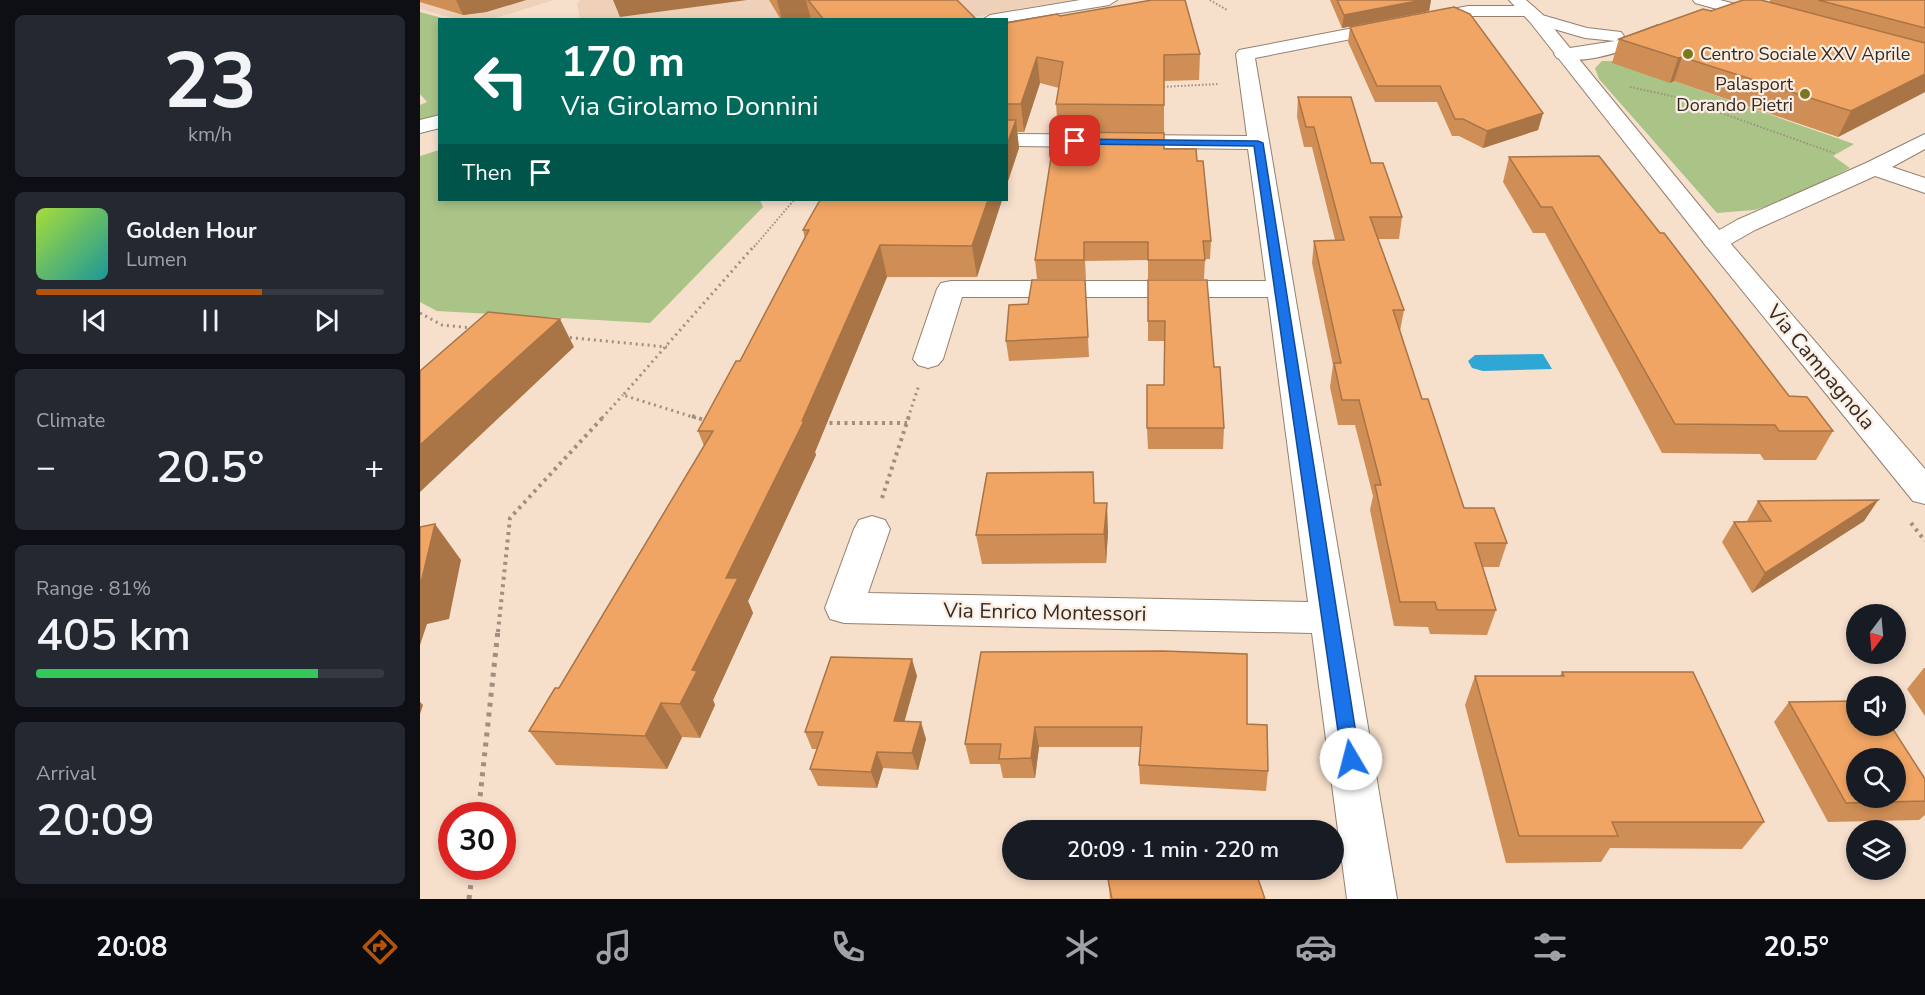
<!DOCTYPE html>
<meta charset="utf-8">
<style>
:root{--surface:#171b24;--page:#242831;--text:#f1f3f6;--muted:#9ea1a6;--line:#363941;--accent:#b45309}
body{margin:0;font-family:"Nunito Sans",sans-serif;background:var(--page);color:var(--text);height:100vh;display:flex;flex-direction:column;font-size:22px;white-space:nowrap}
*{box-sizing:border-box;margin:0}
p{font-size:20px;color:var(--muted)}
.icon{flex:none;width:33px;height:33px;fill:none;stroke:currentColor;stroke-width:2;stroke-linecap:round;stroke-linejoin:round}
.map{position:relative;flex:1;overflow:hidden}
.details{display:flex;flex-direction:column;gap:15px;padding:15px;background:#0d0f14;width:420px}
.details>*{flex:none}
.banner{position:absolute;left:18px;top:18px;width:570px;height:183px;border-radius:0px;box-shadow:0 3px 9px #0003;background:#00695c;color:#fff;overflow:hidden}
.needle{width:39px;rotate:196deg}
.buttons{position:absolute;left:1426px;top:604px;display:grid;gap:12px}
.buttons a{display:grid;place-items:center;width:60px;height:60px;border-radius:50%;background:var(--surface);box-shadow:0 3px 9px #0003;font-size:30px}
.speed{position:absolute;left:18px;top:802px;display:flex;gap:12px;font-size:30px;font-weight:700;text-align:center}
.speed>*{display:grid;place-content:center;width:78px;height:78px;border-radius:50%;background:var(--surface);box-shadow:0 3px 9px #0003;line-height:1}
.speed .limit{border:9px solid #d22;background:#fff;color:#111}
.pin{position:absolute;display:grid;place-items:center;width:51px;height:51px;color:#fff;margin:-26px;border-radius:12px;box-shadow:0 3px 9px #0006}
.me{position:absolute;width:66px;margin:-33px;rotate:352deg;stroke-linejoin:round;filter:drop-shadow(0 0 4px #0008)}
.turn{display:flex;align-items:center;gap:21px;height:126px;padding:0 24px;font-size:27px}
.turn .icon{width:78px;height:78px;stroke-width:2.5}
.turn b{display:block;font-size:42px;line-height:51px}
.then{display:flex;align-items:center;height:57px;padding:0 24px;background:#0003;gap:12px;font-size:22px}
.big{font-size:45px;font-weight:600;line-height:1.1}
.details .widget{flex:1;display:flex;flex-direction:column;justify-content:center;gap:9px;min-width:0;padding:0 21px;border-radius:9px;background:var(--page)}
.details .dial{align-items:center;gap:0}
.dial b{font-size:78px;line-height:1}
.song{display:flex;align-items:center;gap:18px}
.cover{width:72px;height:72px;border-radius:9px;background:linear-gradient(135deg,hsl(80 70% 55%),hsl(180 70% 35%))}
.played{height:6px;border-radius:3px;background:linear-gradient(90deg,var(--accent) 65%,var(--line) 65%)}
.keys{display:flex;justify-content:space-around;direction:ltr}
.heat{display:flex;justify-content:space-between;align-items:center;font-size:33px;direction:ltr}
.charge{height:9px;border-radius:4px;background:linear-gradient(90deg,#34c759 81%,var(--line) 0)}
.trip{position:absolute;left:582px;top:820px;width:342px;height:60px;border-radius:30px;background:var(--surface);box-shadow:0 3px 9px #0003;font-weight:600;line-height:60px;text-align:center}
.tabs{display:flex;height:96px;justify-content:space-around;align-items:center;background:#090b0e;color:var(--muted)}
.tabs .icon{width:42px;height:42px}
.tabs .active{color:var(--accent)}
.tabs b{font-size:27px;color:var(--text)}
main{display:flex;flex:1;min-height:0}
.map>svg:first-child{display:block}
.built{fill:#eed1b8}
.green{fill:#aac387}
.water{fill:#2ea7d4}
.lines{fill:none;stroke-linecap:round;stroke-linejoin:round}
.street-casing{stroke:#94806e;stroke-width:2}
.secondary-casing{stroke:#94806e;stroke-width:2}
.path-far3{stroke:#9f8f81;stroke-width:2;stroke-dasharray:1.5 2;stroke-linecap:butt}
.path-far2{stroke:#9f8f81;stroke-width:3;stroke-dasharray:2 4;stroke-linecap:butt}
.path-far1{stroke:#9f8f81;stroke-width:4;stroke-dasharray:3 4.5;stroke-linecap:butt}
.path{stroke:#9f8f81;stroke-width:5;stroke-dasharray:4 6;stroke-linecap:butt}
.street{fill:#fff;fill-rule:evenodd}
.secondary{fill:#fff;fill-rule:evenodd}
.wall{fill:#cf8e56}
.shaded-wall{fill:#a97446}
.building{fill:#f1a564;stroke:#a97446;stroke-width:1.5;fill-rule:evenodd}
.route{fill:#1a73e8;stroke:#114b97;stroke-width:1.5}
.poi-dot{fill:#7b771c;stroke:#fceee2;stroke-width:2}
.labels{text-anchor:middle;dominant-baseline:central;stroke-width:4.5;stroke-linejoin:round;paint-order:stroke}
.far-poi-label{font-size:18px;fill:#342b24;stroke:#fceee2;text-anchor:start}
.street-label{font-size:21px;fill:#342b24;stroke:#fceee2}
</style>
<main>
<section class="details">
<div class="widget dial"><b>23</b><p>km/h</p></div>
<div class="widget">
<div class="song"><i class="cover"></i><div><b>Golden Hour</b><p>Lumen</p></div></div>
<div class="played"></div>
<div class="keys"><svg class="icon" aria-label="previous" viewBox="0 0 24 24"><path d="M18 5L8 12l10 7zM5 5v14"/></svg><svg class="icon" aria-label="pause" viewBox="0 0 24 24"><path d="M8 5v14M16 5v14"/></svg><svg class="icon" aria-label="next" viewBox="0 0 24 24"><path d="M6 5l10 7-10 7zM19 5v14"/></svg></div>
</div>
<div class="widget"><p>Climate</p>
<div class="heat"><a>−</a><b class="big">20.5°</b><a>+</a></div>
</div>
<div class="widget"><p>Range · 81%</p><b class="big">405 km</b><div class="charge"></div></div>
<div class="widget"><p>Arrival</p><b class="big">20:09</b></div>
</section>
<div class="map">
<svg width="1505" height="899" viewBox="0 0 1505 899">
<rect width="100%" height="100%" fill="#f6dfcb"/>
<path class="built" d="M0,0h134l-65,20 -33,-1 -36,-10z
M161,0h489l-115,20h-375l-3,-17z"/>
<path class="green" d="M0,12l26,7 -6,1 -1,96 -19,6v-17l7,-3 -7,-8z
M1182,61h15l237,83 -21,12 17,12 -68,34 -28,8 -37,3 -118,-134 -4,-11z
M19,150l1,50h320l3,7 -113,116 -213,-12 -17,-9v-146z"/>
<path class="water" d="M1123,354l9,15 -69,2 -11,-3 -4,-7 7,-6z"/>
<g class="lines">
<defs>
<path id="street" d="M1273,0h27l54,14 2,4 -8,5 -73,-20z
M1048,6h60l6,1 2,4 -1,2 52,15 34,4 3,4 -8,5 42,-16 6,1 3,4 -3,4c-28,13 -76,32 -107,24l-3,-4 3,-4 58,-9 -30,-3 -55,-16 -2,-4 1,-2h-61l-213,42 142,841h-50l-35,-266 -468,-10 -14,-4 -5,-11 29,-79 5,-9 13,-4 13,4 5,9 -22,64 440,9 -40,-305h-306l-19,62 -5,6 -10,3 -10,-3 -5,-6 24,-70 4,-6 10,-2h315l-18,-132 -242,-3v-12l241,2 -11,-82 3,-4z
M1505,134v15l-33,18 33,11v15l-50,-17 -120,54 -30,17 -9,3 -9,-3 -4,-5 4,-5 30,-17 129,-57z"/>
<path id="secondary" d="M660,0h37l-8,5 -103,17v-2h-24l8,-5z
M1089,0h17l16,14 183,223 200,232v35l-12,-3 -206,-254 -177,-225z
M20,115v13l-20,5v-13z"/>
</defs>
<use href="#street" class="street-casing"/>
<use href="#secondary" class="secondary-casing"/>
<path class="path-far3" d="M790,0l17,10
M740,87l59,-3
M1210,87l46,10 158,56
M334,247l40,-47"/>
<path class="path-far2" d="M0,313l22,12 31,3
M144,337l103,10
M182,418l21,-23
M276,418l-73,-23 132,-150
M488,418l11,-33"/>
<path class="path-far1" d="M272,416l15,5
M402,423h85
M462,498l27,-82
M1491,523l14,18
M78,632l12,-114 94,-102"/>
<path class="path" d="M58,816l20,-186
M49,899l4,-32"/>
<use href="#street" class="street"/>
<use href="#secondary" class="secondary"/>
</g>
<path class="wall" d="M0,0h106l-40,12 -23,3 -43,-13z
M349,0h188l20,20h-196z
M910,0h101l-2,11 -87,17z
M1350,0h155v92l-87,45 -164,-56 -4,2 -58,-20 7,-24 92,-28 59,-9z
M640,16l140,38 -1,26 -35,1v68l33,12 14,80 -1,18h-5l-1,20h-56v-19l-63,1 1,18h-49l-2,-19 23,-128 -2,-28 3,-16 -19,-5 -16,49h-7l2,16 -13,39v-164z
M930,27l193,86 -5,17 -55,18 -24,-12h-7l-15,-34h-62l-27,-60z
M878,97l73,66 31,54 -3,22h-21l26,71 -4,21 22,68 42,109 43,35 -8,24h-16l13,43 -9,25 -57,-1 -2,-7 -34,-1 -24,-116 3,-14 -18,-71h-17l-8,-38 3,-22 -21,-102 2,-22 21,-1 -23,-93h-8l-7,-30z
M1089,157l280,239 44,35 -17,29h-52l-4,-6 -98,-1 -117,-220h-12l-30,-51z
M384,200h198l-25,77h-90l-72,175 1,3 -68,146 5,12 -40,87 2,5 -15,33 -18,-1 -15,32 -111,-4 -27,-34 30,-43 145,-242 -6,-15 42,-70 65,-122 -2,-9 17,-29h-15z
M665,280l4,77 -80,4 -3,-20 22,-37z
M728,280l66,87 10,61 -1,21h-75l-1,-21 17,-43 1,-44h-17z
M1458,500l-14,21 -112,72 -30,-51 12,-20 13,-1 11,-20z
M675,503l13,29 -2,31 -124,1 -6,-29z
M561,652l266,72 21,47 -2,20 -126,-7 -1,-19 2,-18h-102l-4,31h-32l-3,-14h-30l-5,-20z
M1504,668h1v48l-18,-27z
M1142,672l202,150 -22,27 -132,-1 -9,14 -95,1 -41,-158 10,-29h85z
M497,676l-13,45 22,18 -8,31 -35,-2 -6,20 -59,-2 -8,-17 7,-20h-5l-7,-17z
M1369,702l136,77v36l-6,5 -91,2 -54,-100z
M688,879l157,20h-155z"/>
<path class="shaded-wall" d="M36,0h70l-40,12 -23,3z
M193,0h134l-127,17z
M357,0h29l5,20h-29z
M1002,0h9l-2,11 -87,17 2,-13z
M617,57l3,26 -16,49 -3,-28z
M1262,57l-8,24 -4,2 8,-25z
M1505,74v18l-87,45 13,-26z
M1123,113l-5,17 -55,18 4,-17z
M596,120l3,28 -13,39v-40z
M568,200h14l-25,77 -5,-31z
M460,245l7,32 -72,175 1,3 -68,146 5,12 -40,87 2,5 -15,33 -20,-34 12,-34 34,-92 76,-157z
M140,319l14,28 -154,145v-47z
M1458,500l-14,21 -112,72 13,-20z
M687,503l1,29 -2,31 -2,-29z
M15,524l26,36 -12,59 -22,5 -7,21v-62z
M492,659l5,17 -17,62 -6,-17z
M0,702l3,3 -3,9z
M241,703l21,34 -15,32 -22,-33z
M501,722l5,17 -8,31 -6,-17z
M615,727l4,20 -4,31 -4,-20z
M457,752l6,16 -6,20 -6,-16z"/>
<path class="building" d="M388,0h149l20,20h-153z
M732,0h33l15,54 -36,1v50l-108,-1 7,-42 -26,-5 -16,47h-15v-81l51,-9 3,2z
M917,0h85l-78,15z
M1323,0h18l164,43v31l-74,37 -169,-54 -4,1 -59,-19 84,-30 8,2z
M1398,0h107v28z
M1034,7l16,7 73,99 -56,18 -24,-12h-8l-15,-33h-63l-27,-59z
M878,97h53l20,66h12l19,54h-32l34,93h-11l29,89h6l36,109h30l13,35h-32l21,67h-59l-2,-8h-35l-25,-117h6l-22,-85h-17l-8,-37h7l-27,-122 30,-1 -30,-113h-8z
M586,120h10l-10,27z
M635,132l109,1v16h32l1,12h6l8,80h-8l2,19h-57v-18h-64v18h-49z
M1179,156l61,77h4l125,163 18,1 26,34h-54l-4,-6 -100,-1 -123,-217h-11l-32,-50z
M400,200h168l-16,46 -92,-1 -78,176h2l-78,157h12l-46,92 5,1 -17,33 -19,-1 -16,33 -116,-5 26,-43h4l154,-257h-15l38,-70h4l69,-131h-6z
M612,280h53l3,57 -82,4 3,-36 19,-1z
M728,280h59l7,87h6l4,61h-77v-43h17l1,-64h-17z
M68,312l72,7 -140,126v-74z
M673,472l1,31h13l-3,31 -128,1 11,-62z
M1458,500l-113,73 -31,-51 37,-1 -13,-20z
M15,524l-14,59h-1v-56z
M743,651l84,3v70l20,1 1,46 -129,-6 3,-38h-107l-4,31 -32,1 2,-15h-36l16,-92z
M411,657l81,2 -18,62 27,1 -9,31 -35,-1 -6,20 -61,-3 13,-37h-18z
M1142,672h131l71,150h-152l6,14h-99l-44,-160h89z
M1437,701v25h34l34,53v22l-79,2 -57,-101zM1437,759h39v39h-39z
M720,870h115l10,29h-153l-4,-20z"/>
<path class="route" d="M652,139l186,2 5,2 97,616 -3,5 -6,3 -7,-3 -2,-5 -88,-613 -179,-2 -3,-1z"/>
<g class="poi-dot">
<circle cx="1268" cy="54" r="6"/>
<circle cx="1385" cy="94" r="6"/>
</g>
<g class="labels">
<g class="far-poi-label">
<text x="1280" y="54">Centro Sociale XXV Aprile</text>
<text x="1373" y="84" text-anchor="end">Palasport<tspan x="1373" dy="21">Dorando Pietri</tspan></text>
</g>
<g class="street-label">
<text transform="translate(1401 367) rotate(50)">Via Campagnola</text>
<text transform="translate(625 612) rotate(1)">Via Enrico Montessori</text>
</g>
</g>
</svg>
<div class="buttons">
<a><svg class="needle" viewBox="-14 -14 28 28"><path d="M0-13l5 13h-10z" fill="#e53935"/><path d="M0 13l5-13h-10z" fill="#9ea1a6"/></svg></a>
<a><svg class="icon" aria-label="sound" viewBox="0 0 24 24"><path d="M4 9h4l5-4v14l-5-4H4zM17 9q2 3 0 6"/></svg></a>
<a><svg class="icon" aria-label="search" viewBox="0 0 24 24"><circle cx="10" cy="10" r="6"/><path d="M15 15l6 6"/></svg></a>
<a><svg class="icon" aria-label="layers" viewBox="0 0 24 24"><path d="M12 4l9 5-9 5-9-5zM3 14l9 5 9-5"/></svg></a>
</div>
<div class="speed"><div class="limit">30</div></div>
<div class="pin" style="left:655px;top:141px;background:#d93025"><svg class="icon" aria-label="arrive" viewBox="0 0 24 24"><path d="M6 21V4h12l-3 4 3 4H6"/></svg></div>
<svg class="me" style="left:931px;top:759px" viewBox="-20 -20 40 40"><circle r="19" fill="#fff"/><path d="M0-13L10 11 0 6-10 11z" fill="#1a73e8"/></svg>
<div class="trip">20:09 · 1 min · 220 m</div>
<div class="banner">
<div class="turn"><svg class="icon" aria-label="left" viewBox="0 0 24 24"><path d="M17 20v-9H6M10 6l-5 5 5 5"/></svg><div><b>170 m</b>Via Girolamo Donnini</div></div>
<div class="then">Then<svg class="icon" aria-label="arrive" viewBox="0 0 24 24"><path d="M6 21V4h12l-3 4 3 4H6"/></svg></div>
</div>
</div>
</main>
<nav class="tabs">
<b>20:08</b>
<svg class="icon active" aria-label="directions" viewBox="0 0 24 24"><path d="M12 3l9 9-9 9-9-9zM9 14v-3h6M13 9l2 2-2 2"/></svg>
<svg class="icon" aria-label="music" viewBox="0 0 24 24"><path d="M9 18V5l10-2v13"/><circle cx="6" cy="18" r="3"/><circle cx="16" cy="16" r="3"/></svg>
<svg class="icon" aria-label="phone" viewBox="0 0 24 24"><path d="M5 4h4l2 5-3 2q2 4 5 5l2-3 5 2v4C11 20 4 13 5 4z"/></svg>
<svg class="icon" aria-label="climate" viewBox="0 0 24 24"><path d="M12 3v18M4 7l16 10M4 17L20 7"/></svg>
<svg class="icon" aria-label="car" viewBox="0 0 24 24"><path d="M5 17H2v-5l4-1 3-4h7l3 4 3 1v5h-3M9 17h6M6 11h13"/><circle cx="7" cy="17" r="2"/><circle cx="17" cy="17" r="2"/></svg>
<svg class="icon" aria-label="filters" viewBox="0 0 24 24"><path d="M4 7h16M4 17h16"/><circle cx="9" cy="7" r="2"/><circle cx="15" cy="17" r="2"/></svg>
<b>20.5°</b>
</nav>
